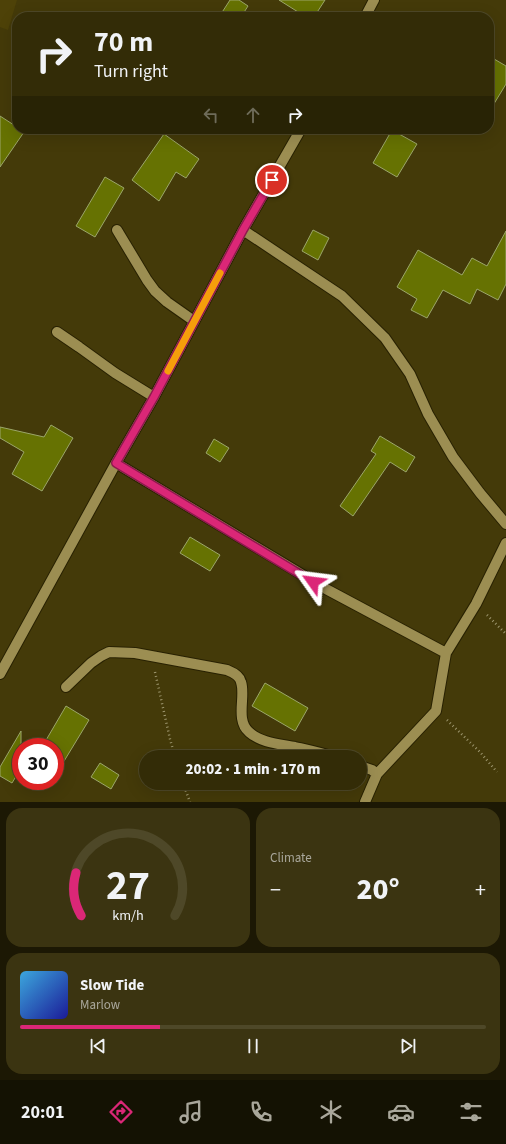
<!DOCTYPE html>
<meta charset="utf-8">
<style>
:root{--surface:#332c07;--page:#3b3411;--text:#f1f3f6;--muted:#a9a79b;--line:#4e4828;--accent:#db2777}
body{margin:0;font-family:"Source Sans 3",sans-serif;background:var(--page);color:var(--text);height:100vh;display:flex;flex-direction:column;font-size:15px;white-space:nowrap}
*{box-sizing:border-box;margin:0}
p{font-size:13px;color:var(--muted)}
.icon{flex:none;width:22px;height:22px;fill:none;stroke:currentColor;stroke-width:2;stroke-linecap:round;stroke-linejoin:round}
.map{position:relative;height:802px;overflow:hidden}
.side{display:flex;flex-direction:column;gap:6px;padding:6px;background:#1c1804;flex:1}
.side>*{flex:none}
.top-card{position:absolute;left:12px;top:12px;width:482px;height:122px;border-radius:16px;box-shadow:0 4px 16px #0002,0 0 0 1px var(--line);background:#332c07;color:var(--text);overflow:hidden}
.speed{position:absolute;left:12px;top:738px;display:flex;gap:8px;font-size:20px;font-weight:700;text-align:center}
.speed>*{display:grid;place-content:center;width:52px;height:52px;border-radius:50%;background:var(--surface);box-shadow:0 4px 16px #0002,0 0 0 1px var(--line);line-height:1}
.speed .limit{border:6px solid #d22;background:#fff;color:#111}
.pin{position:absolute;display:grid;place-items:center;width:34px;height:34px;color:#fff;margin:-17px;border:2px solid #fff;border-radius:50%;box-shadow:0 1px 4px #0007}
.me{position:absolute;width:44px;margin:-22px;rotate:301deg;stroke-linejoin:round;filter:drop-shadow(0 0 3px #0008)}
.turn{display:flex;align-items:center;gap:14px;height:84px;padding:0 16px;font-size:18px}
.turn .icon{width:52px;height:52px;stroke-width:2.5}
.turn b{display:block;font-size:28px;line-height:34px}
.lanes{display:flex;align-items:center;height:38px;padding:0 16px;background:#0003;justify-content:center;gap:20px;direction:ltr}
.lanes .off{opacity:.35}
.big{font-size:30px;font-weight:800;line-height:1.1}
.side .tile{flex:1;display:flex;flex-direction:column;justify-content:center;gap:6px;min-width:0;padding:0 14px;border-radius:16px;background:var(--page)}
.side .dial{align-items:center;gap:0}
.dial svg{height:104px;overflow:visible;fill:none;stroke:var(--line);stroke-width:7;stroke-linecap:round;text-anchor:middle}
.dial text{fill:var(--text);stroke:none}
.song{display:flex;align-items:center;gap:12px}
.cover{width:48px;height:48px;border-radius:6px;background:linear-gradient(135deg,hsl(200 70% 55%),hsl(240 70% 35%))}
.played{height:4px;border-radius:2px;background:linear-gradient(90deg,var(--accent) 30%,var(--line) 30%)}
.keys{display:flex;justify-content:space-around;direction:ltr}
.heat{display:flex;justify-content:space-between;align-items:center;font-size:22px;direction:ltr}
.side .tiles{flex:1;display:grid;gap:6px;grid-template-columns:1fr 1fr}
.tile:last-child{grid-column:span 2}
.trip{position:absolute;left:139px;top:750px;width:228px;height:40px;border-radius:20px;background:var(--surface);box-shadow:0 4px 16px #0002,0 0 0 1px var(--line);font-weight:800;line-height:40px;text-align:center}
.tabs{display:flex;height:64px;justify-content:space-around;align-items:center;background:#141203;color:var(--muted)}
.tabs .icon{width:28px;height:28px}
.tabs .on{color:var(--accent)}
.tabs b{font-size:18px;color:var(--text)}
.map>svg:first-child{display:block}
.built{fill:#4e4208}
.building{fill:#667202;stroke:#9ba66a}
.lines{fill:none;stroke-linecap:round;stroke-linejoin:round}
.minor-casing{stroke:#282102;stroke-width:12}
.path{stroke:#9d966e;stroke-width:2.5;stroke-dasharray:1 3;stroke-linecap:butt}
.minor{stroke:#9c8e52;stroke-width:10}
.route-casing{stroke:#8e194d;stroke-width:10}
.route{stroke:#db2777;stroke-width:7}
.slow{stroke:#f59e0b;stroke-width:7}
</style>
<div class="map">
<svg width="506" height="802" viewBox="0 0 506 802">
<rect width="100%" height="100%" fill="#443a09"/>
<path class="built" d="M0,0h17l-9,30 -8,-3z"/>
<path class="building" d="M230,0h9l9,6 -7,11h-22z
M279,0h46l-11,17h-8z
M489,56l17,10v18l-17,28z
M0,116l17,11v2h3l4,3 -24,35z
M392,130l25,14 -20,33 -24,-14z
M164,134l35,25 -13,19 -10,-6 -17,29 -27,-21z
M105,177l19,11 -29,49 -19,-11z
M313,230l16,8 -11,22 -16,-9z
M506,231v53l-8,16 -21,-11 -7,15 -27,-14 -16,28 -16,-8 6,-11 -20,-12 21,-37 44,25 10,-17 15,8z
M51,425l22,13 -31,53 -30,-17 12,-22 -24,-14v-11l44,10z
M380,436l35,21 -9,15 -16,-10 -37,54 -13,-10 36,-52 -5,-3z
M214,439l15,9 -9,14 -14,-9z
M190,537l30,18 -10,16 -30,-18z
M265,683l43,25 -13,23 -43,-25z
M66,706l23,14 -34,56v-29h-13z
M21,731v37l-9,15 -12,-7v-9z
M100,763l19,12 -8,14 -20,-12z"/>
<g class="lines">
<defs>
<path id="minor" d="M365,17l9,-17
M117,230l30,50 8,11 12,11 27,19
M243,230l99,66 43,42 25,36 18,40 25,43 27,36 26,31
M57,332l22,15 36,26 39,24
M116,463l210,126 120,64
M0,674l116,-211 38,-66 89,-167 58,-101
M66,687l25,-24 10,-7 8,-4 26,1 92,17c5,2 13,6 14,12 5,14 -6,38 8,50 12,11 31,12 46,15 13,3 27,6 39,10
M360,766l12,4 5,4
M365,802l12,-28 59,-63 10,-58 30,-49 30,-61"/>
</defs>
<use href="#minor" class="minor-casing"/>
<path class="path" d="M487,615l19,19
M155,672l15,67 5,18
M447,720l33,32 17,20
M183,783l7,19"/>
<use href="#minor" class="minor"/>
</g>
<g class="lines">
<defs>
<path id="route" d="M272,180l-29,50 -89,167 -38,66 197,119"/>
</defs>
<use href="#route" class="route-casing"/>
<use href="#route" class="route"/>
<path class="slow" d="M168,371l52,-98"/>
</g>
</svg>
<div class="speed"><div class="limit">30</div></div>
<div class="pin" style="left:272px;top:180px;background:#d93025"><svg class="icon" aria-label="arrive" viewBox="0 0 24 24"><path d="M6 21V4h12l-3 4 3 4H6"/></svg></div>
<svg class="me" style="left:313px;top:582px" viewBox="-20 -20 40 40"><path d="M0-17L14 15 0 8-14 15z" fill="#db2777" stroke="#fff" stroke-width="4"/></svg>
<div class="trip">20:02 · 1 min · 170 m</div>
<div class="top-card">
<div class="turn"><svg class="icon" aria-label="right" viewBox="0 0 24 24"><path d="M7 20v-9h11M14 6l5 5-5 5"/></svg><div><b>70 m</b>Turn right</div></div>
<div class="lanes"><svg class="icon off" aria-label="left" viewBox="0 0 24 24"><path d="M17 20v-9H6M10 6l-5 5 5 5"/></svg><svg class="icon off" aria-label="ahead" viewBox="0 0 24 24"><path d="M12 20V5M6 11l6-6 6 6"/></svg><svg class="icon" aria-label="right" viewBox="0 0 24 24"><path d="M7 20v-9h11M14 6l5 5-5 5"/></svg></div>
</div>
</div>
<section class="side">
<div class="tiles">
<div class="tile dial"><svg viewBox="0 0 100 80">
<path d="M14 69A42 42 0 1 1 86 69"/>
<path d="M14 69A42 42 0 0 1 10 36" stroke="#db2777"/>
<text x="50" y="56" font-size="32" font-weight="700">27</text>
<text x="50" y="72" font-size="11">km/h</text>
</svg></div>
<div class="tile"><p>Climate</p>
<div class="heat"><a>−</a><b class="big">20°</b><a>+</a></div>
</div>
<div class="tile">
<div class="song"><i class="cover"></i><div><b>Slow Tide</b><p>Marlow</p></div></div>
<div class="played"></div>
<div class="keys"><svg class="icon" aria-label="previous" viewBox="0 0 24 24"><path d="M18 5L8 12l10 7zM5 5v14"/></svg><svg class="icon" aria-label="pause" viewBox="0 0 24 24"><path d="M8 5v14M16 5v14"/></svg><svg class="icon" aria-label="next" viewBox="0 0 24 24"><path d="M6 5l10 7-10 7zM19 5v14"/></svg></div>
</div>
</div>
</section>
<nav class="tabs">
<b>20:01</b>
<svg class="icon on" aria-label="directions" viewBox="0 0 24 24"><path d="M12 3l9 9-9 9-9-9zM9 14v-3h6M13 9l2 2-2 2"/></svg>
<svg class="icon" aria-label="music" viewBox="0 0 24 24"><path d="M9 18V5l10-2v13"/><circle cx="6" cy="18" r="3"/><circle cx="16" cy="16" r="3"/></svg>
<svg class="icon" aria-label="phone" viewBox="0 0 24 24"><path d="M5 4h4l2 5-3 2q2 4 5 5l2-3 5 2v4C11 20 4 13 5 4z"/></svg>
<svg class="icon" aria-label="climate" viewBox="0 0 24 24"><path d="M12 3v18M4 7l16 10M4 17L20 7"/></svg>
<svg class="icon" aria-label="car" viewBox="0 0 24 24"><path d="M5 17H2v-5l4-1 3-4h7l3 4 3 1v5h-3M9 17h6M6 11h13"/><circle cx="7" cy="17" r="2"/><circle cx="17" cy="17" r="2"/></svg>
<svg class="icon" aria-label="filters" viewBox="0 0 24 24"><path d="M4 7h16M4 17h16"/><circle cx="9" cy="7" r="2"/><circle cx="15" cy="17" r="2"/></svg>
</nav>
